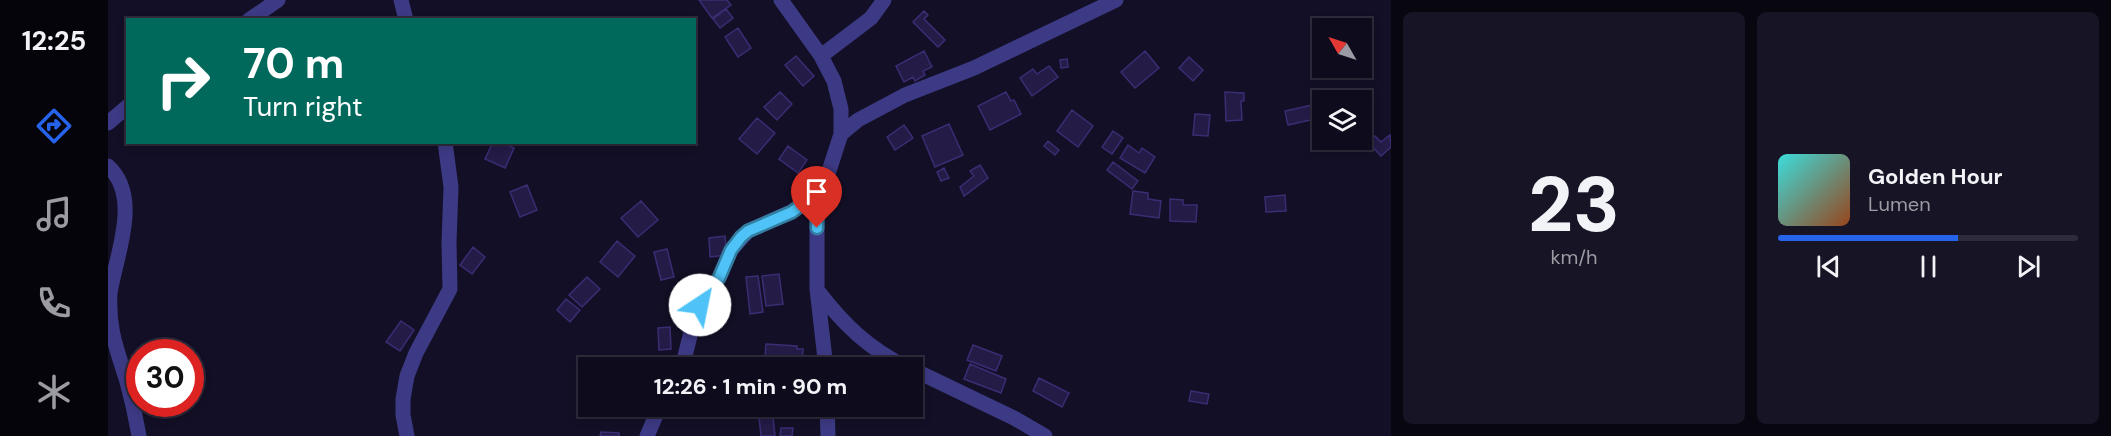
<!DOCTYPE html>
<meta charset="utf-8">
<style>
:root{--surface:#0e0b1c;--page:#171425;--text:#f1f3f6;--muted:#9b9ba3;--line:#2e2b3b;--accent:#2563eb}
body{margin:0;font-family:"DM Sans",sans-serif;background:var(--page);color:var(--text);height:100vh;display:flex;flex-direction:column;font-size:22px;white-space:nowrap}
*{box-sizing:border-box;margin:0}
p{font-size:20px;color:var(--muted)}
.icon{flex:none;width:33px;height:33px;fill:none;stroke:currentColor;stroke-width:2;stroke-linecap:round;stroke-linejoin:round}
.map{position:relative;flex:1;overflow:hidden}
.details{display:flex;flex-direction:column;gap:12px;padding:12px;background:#08060f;width:720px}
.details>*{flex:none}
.banner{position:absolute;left:18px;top:18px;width:570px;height:126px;border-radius:0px;box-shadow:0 3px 9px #0003,0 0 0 2px var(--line);background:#00695c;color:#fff;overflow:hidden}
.needle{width:39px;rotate:309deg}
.tools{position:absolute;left:1204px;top:18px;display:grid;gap:12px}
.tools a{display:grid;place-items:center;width:60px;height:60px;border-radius:0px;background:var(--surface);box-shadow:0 3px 9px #0003,0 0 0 2px var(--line);font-size:30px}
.speed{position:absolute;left:18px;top:339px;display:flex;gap:12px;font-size:30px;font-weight:700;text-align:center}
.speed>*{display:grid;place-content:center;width:78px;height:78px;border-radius:50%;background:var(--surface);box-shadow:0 3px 9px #0003,0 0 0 2px var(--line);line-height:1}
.speed .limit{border:9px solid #d22;background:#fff;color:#111}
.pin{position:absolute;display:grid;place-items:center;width:51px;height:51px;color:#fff;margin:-62px -26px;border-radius:50% 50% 50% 0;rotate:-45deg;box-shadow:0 0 6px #0007}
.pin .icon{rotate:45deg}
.me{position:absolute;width:66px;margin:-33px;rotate:34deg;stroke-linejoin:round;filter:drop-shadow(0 0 4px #0008)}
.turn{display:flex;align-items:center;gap:21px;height:126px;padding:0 18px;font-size:27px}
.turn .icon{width:78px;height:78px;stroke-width:2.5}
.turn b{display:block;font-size:42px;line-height:51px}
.details .card{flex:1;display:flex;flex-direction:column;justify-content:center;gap:9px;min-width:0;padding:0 21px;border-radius:9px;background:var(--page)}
.details .dial{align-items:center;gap:0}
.dial b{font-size:78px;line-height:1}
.song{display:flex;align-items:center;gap:18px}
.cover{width:72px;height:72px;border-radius:9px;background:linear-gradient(135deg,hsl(180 70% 55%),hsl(20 70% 35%))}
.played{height:6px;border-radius:3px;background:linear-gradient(90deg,var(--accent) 60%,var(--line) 60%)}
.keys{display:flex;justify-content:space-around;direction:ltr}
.details .tiles{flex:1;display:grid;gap:12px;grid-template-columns:repeat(2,1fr)}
.trip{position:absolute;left:470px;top:357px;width:345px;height:60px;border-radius:0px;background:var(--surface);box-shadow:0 3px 9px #0003,0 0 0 2px var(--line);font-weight:700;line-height:60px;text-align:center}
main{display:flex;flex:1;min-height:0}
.tabs{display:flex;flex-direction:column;width:108px;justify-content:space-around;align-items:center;background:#06040b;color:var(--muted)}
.tabs .icon{width:42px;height:42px}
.tabs .selected{color:var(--accent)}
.tabs b{font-size:27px;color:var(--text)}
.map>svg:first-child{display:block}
.building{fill:#241b47;stroke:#3b2d73;stroke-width:1.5}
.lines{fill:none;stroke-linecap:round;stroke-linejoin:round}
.minor{stroke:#3d3a85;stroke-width:15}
.route-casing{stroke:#337fa1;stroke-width:15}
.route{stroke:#4fc3f7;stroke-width:10}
</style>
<main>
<nav class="tabs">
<b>12:25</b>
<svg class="icon selected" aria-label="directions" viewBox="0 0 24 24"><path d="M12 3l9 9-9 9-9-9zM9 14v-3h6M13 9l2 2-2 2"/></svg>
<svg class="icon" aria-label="music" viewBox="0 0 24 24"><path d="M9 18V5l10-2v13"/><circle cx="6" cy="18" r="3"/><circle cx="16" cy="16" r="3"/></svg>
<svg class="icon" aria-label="phone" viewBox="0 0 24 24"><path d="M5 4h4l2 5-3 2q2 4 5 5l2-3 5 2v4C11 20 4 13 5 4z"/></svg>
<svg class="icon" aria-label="climate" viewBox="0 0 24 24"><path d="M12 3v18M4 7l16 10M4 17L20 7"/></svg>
</nav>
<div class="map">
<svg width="1283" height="436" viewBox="0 0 1283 436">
<rect width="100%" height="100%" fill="#130f26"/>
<path class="building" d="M591,0h28l4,5 -19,13z
M618,9l7,9 -13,10 -7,-9z
M816,11l4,4 -4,4 21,21 -7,7 -25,-25z
M630,28l13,20 -13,9 -13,-20z
M816,51l8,16 -9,4 2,4 -10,6 -2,-4 -9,5 -8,-16z
M1037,51l14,17 -24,20 -14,-16z
M688,56l18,20 -11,10 -18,-21z
M1081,57l14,13 -10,11 -14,-13z
M959,59l1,8 -7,1 -1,-8z
M941,66l9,11 -26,19 -12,-18 13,-9 4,5z
M672,92l12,12 -15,16 -13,-13z
M898,92l5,9 3,-1 7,14 -31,16 -12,-24z
M1117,92l19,1v8h-3l1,19 -16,1z
M1204,105l3,14 -27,6 -3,-14z
M964,110l21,16 -15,21 -21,-16z
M1087,114l15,1 -2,21 -15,-1z
M649,118l18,15 -18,21 -18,-15z
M841,124l14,31 -28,12 -13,-31z
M796,125l9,13 -18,12 -8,-13z
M1005,131l10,7 -11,16 -10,-7z
M1282,135l1,12 -10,9 -13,-14 7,-6 6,6z
M940,141l11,9 -4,5 -11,-9z
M385,142h9l12,6 -9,20 -20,-9z
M1020,145l11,8 3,-5 13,9 -10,16 -25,-15z
M680,146l19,14 -9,13 -19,-14z
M1005,162l25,19 -6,8 -25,-19z
M872,165l8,13 -24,18 -4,-9 14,-11 -4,-5z
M836,168l5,10 -8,3 -4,-9z
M419,185l10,25 -17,7 -10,-25z
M1025,191l15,2v6l13,2 -2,17 -29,-4z
M1177,195l1,16 -20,1 -1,-15z
M1062,199l13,1v5h14l-1,17 -26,-1z
M533,201l17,19 -20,17 -17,-19z
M617,236l2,19 -17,2 -1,-19z
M509,241l18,15 -17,21 -18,-15z
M365,247l12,10 -13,17 -12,-9z
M559,249l7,28 -13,3 -7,-28z
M671,274l4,30 -17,2 -4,-30z
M650,276l5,36 -13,2 -4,-37z
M479,277l13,12 -18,18 -13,-12z
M458,299l14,11 -10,12 -13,-12z
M293,321l13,9 -14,21 -14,-9z
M562,327l1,22 -12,1 -1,-22z
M658,344l31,2v3h6l-1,19h-38z
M865,345l29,11 -6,15 -29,-11z
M862,364l36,15 -5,14 -37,-14z
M931,378l30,15 -7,14 -29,-16z
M1083,391l18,3 -2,10 -18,-3z
M664,407l3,29h-14l-3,-28z
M673,428h12l-1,8h-12z
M493,432l18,1v3h-19z"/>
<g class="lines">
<path class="minor" d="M293,0l5,20
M673,0l40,56 13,25 7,28v25l-24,74v81l9,79
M141,20l29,-20
M713,56l50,-38 13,-18
M0,123l20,-17
M733,134l17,-14 47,-25 69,-27 142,-68
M0,166c34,31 8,89 2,127 -2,37 7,56 17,89 5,18 9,36 12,54
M710,291c26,34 51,58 90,77
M574,368l9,-36 9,-27 19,-27 12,-28 17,-19 43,-19 13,-9 18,-19
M804,369l102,49 31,18
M719,406l1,30
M299,436l-4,-21v-16l4,-23 9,-23 34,-64 -1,-46 2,-56 -6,-45
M539,436l13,-30"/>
</g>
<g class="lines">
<defs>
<path id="route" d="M592,305l19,-27 12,-28 10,-13 7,-6 44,-19 12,-9 21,-22 -8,27v20"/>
</defs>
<use href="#route" class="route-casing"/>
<use href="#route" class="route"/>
</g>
</svg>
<div class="tools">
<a><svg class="needle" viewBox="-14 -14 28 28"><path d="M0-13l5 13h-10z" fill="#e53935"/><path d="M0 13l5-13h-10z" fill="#9b9ba3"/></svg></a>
<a><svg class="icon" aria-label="layers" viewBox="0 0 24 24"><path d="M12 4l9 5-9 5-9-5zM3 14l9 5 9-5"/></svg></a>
</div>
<div class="speed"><div class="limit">30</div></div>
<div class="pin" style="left:709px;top:228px;background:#d93025"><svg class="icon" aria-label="arrive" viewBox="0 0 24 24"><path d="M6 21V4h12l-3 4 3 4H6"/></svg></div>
<svg class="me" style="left:592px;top:305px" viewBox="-20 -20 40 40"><circle r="19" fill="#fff"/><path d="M0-13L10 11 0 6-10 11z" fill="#4fc3f7"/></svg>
<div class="trip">12:26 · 1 min · 90 m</div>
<div class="banner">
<div class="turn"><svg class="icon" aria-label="right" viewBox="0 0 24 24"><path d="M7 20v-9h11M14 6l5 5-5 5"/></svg><div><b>70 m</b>Turn right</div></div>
</div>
</div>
<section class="details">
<div class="tiles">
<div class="card dial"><b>23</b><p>km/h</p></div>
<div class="card">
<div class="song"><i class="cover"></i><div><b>Golden Hour</b><p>Lumen</p></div></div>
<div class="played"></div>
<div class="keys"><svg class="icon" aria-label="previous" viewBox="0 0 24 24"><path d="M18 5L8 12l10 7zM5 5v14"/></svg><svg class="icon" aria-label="pause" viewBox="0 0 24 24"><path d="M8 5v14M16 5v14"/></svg><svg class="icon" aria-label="next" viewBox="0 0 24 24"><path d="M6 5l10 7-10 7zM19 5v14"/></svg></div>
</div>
</div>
</section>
</main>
